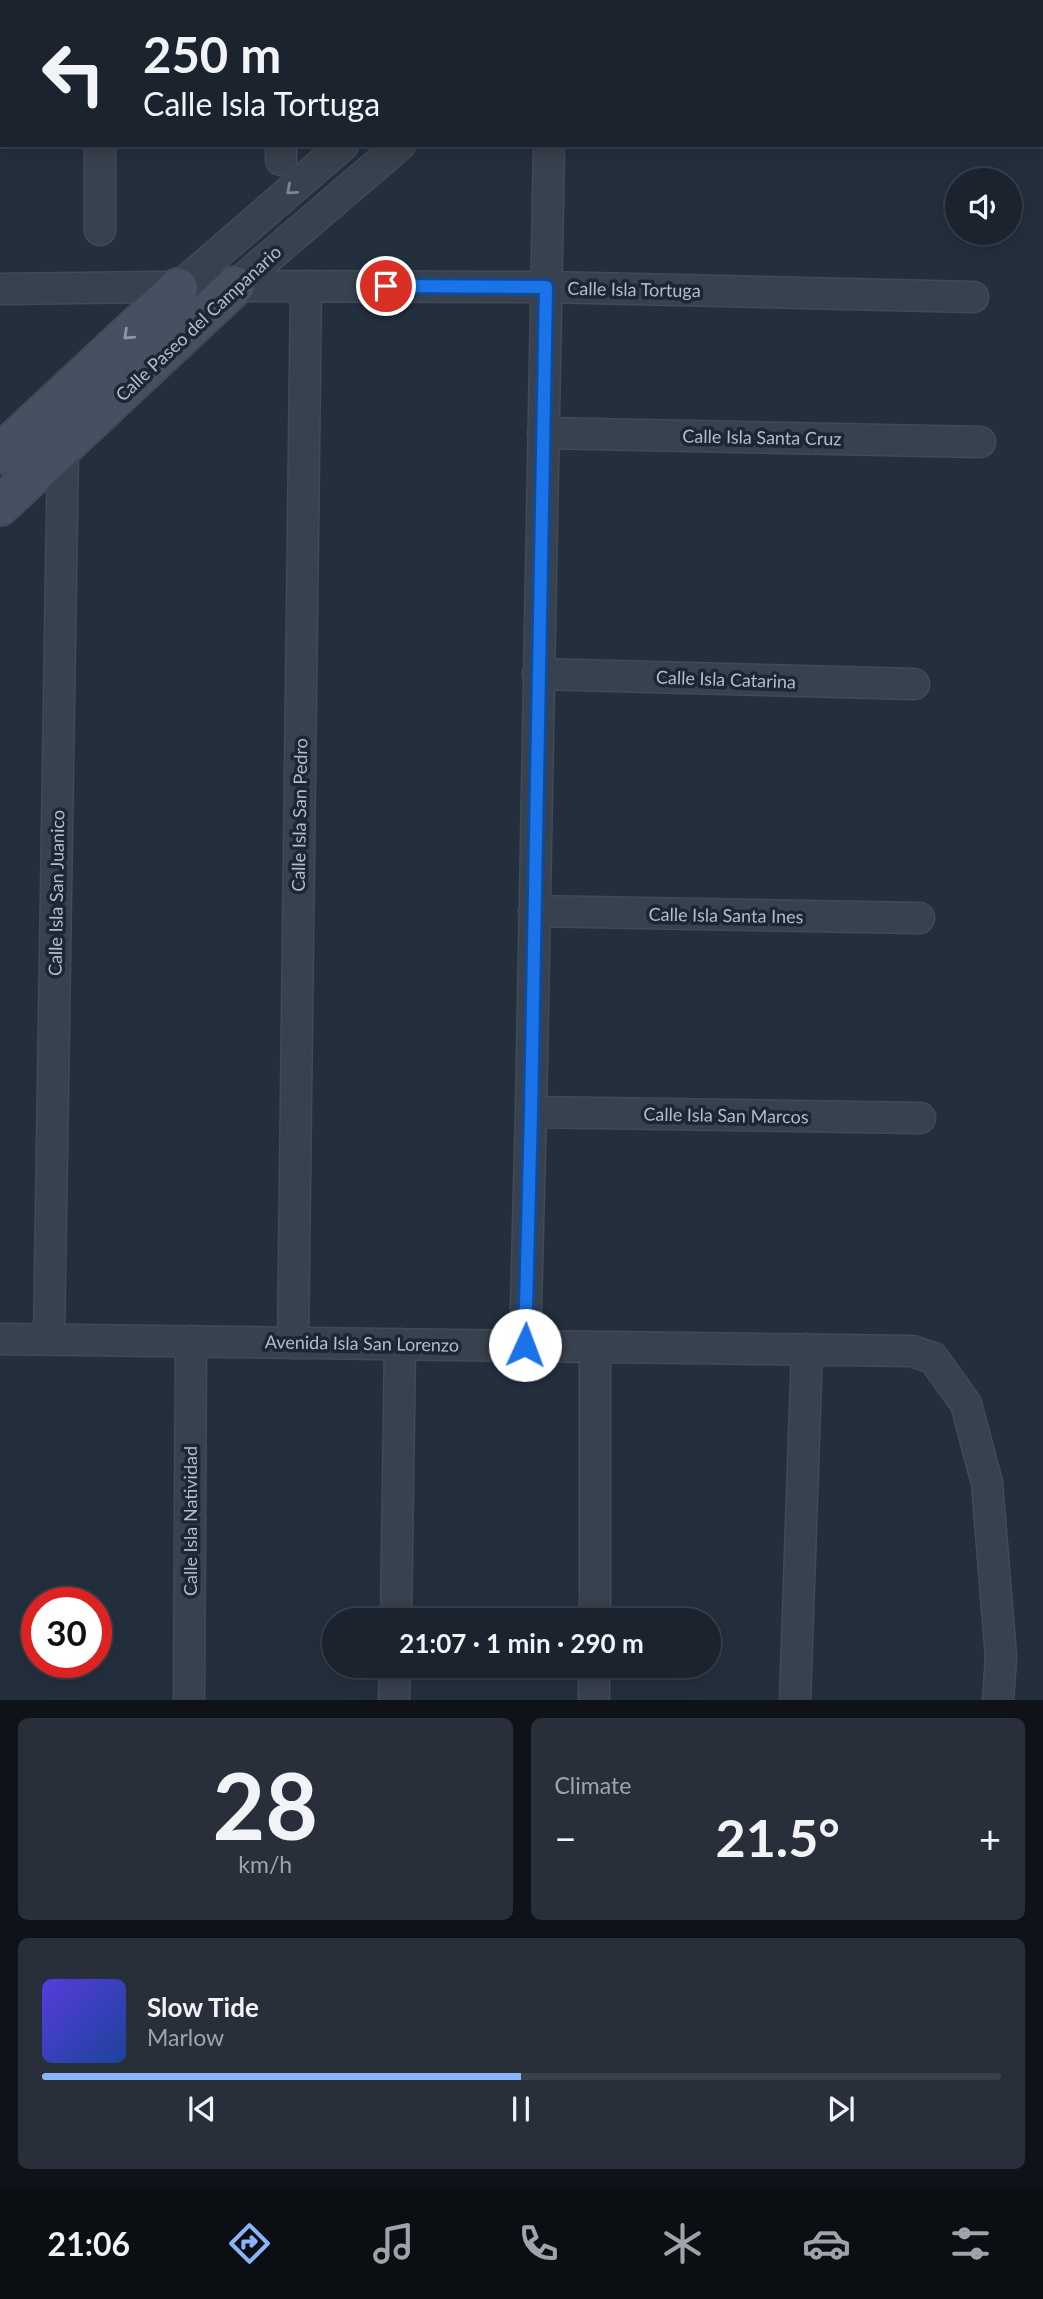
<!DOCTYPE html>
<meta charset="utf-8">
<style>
:root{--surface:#1b232e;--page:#282f3a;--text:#f1f3f6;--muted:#a0a4aa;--line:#39404a;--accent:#8ab4f8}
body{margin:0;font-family:Lato,sans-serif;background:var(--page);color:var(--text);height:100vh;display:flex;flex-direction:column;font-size:26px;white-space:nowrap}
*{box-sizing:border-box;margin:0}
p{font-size:23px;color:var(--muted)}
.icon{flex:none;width:38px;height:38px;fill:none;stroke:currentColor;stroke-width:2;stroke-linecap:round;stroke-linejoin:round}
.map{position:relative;height:1700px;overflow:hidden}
.panel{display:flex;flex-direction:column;gap:18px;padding:18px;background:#0f1319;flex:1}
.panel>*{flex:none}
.hud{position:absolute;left:0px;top:0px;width:1043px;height:147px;box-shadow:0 4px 18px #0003,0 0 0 2px var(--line);background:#1b232e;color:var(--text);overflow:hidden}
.controls{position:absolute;left:945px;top:168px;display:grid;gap:14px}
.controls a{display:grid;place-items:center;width:77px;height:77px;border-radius:50%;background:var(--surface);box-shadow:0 4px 18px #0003,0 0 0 2px var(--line);font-size:35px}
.speed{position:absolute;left:21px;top:1587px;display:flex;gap:14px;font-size:35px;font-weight:700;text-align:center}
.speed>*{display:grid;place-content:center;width:91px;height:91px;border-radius:50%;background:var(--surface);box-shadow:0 4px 18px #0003,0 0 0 2px var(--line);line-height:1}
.speed .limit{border:10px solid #d22;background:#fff;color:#111}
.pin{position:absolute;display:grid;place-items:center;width:60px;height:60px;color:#fff;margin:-30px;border:4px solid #fff;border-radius:50%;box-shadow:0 2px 7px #0007}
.me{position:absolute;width:77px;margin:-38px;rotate:2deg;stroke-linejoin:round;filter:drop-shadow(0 0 5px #0008)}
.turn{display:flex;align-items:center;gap:24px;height:147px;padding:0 28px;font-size:32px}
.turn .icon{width:91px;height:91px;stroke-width:2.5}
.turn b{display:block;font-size:49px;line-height:60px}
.big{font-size:52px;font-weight:700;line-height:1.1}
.panel .widget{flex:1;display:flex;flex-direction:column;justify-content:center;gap:10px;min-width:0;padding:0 24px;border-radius:10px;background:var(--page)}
.panel .dial{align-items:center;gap:0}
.dial b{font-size:91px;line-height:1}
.song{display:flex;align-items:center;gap:21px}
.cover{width:84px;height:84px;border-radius:10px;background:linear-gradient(135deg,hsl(250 70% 55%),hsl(220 70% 35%))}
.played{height:7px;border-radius:4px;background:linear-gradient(90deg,var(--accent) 50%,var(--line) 50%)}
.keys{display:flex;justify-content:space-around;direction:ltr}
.heat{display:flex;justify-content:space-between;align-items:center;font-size:38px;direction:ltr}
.panel .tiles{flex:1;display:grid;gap:18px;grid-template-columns:1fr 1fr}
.widget:last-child{grid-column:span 2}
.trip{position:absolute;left:322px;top:1608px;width:399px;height:70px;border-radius:35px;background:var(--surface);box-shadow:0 4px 18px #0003,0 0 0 2px var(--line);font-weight:700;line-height:70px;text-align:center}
.dock{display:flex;height:112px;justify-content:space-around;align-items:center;background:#0b0e12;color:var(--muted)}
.dock .icon{width:49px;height:49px}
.dock .selected{color:var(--accent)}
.dock b{font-size:32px;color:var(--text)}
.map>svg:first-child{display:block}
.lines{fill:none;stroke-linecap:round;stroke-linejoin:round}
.street-casing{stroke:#414a57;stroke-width:33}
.secondary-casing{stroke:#414a57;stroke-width:42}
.street{stroke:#38414e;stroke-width:30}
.secondary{stroke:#465061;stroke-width:38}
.oneway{stroke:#7c8592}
.oneway2{stroke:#8e96a5}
.route-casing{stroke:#114b97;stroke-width:18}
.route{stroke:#1a73e8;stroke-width:12}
.labels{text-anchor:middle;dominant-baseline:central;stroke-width:7;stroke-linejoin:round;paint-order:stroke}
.street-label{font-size:18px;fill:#b4bcc9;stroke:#1d2633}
</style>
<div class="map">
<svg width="1043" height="1701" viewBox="0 0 1043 1701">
<rect width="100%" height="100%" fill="#242f3e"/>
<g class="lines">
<defs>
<path id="street" d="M102,2v-2
M284,2v-2
M508,2l2,-2
M569,2l2,-2
M281,160v-15
M100,230v-85
M235,286l165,-141
M178,288l165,-143
M0,289l235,-3 311,1 427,10
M543,433l437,9
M538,674l376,10
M534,911l385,7
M531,1112l389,6
M0,1339l912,12 21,7 33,46 21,79 14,174 -3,44
M49,1339l14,-891
M293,1343l13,-1057
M525,1345l6,-233 18,-967
M396,1620l4,-276
M595,1620v-273
M189,1701l2,-360
M394,1701l1,-35
M594,1701v-35
M795,1701l12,-352"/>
<path id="secondary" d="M0,454l178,-166
M0,506l235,-220"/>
</defs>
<use href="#street" class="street-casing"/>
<use href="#secondary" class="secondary-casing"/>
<use href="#street" class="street"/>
<use href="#secondary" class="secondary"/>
</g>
<defs><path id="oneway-chevron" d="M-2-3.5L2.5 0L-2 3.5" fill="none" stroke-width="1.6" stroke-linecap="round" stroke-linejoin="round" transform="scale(1.75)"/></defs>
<use class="oneway" href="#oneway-chevron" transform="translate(291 190) rotate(139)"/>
<use class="oneway2" href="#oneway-chevron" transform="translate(128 335) rotate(137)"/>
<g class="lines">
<defs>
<path id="route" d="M386,286l160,1 -15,825 -6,233"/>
</defs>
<use href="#route" class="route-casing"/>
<use href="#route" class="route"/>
</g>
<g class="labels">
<g class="street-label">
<text transform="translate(634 289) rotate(1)">Calle Isla Tortuga</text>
<text transform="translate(198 323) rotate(-43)">Calle Paseo del Campanario</text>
<text transform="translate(762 437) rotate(1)">Calle Isla Santa Cruz</text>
<text transform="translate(726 679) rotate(2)">Calle Isla Catarina</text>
<text transform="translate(299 815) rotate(-89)">Calle Isla San Pedro</text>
<text transform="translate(56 893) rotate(-89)">Calle Isla San Juanico</text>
<text transform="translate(726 915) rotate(1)">Calle Isla Santa Ines</text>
<text transform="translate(726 1115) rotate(1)">Calle Isla San Marcos</text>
<text transform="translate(362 1343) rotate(1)">Avenida Isla San Lorenzo</text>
<text transform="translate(190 1521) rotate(-90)">Calle Isla Natividad</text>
</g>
</g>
</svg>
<div class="controls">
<a><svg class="icon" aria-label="sound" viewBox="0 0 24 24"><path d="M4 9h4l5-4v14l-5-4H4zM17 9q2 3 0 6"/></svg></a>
</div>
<div class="speed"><div class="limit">30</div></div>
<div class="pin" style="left:386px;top:286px;background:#d93025"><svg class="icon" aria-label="arrive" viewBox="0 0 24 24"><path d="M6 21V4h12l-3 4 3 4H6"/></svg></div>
<svg class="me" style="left:525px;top:1345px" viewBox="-20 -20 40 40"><circle r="19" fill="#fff"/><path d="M0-13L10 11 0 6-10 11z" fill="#1a73e8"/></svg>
<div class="trip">21:07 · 1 min · 290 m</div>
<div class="hud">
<div class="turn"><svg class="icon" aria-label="left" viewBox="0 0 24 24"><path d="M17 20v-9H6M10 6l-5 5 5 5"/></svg><div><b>250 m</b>Calle Isla Tortuga</div></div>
</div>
</div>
<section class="panel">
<div class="tiles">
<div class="widget dial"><b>28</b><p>km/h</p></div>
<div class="widget"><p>Climate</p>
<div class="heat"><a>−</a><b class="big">21.5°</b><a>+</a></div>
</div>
<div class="widget">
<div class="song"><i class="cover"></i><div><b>Slow Tide</b><p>Marlow</p></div></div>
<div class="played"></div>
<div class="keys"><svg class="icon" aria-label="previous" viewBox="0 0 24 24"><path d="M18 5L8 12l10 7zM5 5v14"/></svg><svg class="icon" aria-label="pause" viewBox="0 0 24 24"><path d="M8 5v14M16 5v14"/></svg><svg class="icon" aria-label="next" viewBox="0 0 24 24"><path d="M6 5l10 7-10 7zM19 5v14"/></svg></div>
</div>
</div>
</section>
<nav class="dock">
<b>21:06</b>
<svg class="icon selected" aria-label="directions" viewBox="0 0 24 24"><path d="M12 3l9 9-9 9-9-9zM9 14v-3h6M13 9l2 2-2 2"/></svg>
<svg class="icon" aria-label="music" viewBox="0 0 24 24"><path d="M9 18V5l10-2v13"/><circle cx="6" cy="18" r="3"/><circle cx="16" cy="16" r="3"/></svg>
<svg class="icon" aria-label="phone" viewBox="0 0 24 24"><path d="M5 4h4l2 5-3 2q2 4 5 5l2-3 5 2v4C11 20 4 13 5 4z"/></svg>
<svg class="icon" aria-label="climate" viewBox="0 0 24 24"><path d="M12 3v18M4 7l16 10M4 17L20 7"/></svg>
<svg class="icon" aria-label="car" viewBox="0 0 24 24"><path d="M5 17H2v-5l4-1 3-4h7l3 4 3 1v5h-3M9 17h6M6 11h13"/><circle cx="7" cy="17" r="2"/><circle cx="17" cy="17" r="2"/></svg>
<svg class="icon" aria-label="filters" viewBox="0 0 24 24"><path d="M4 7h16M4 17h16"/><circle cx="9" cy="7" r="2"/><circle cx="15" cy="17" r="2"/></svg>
</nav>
